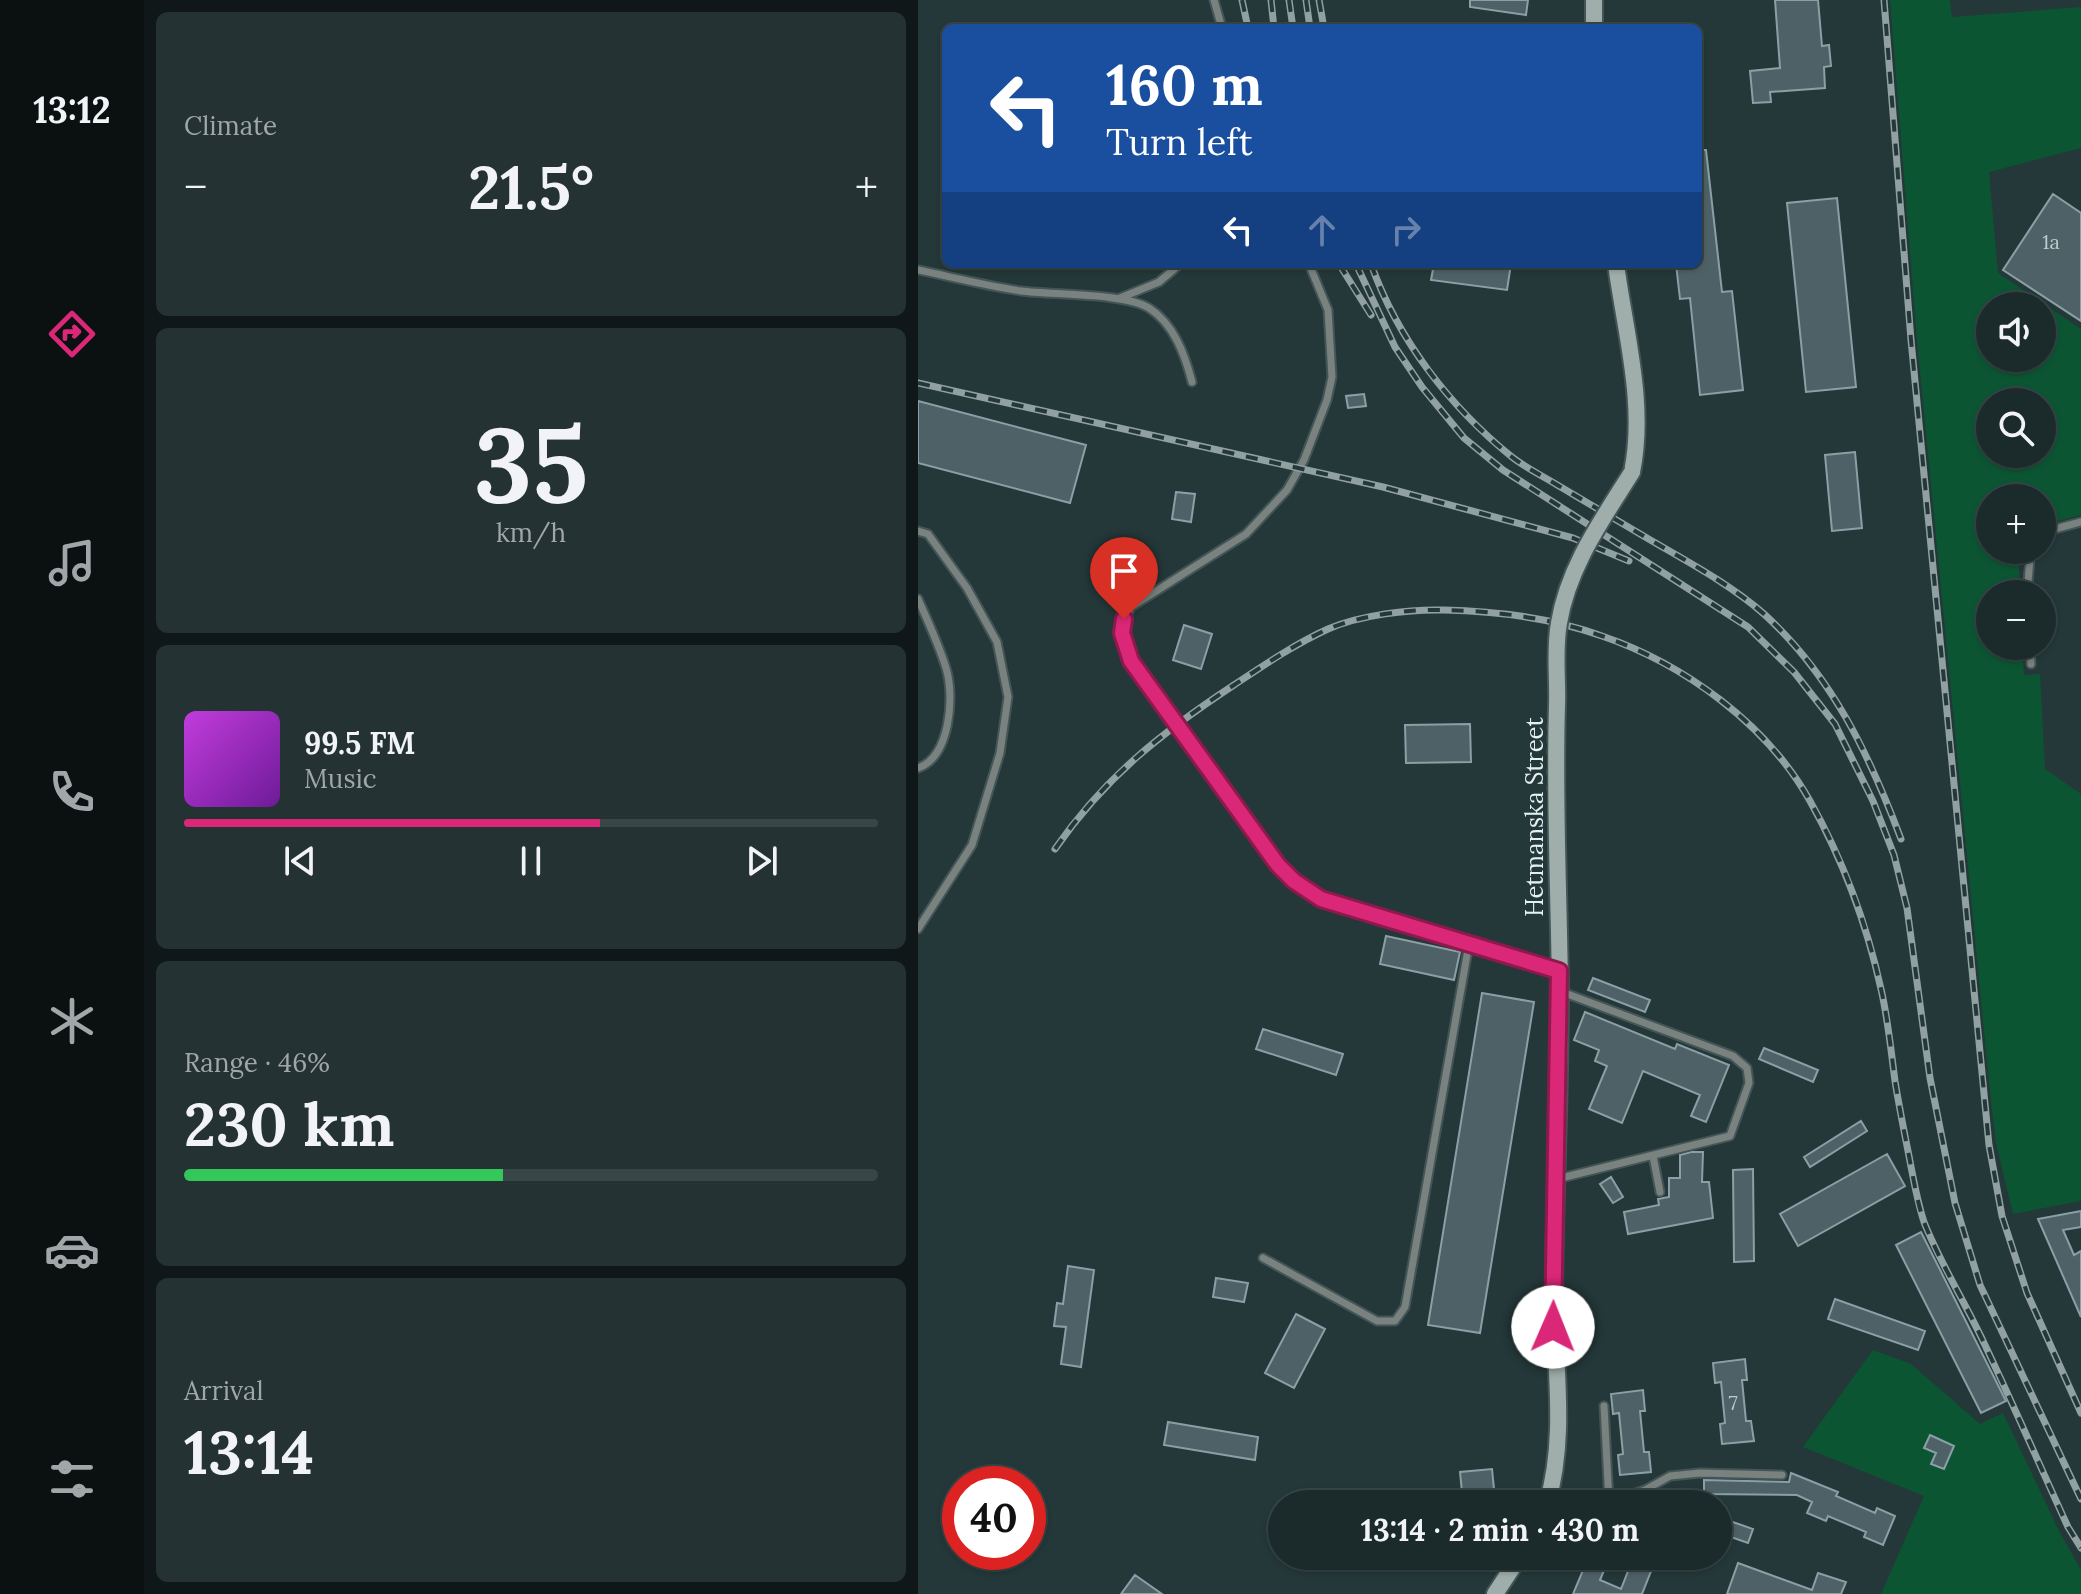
<!DOCTYPE html>
<meta charset="utf-8">
<style>
:root{--surface:#1b2a2b;--page:#243233;--text:#f1f3f6;--muted:#a0a7a9;--line:#394647;--accent:#db2777}
body{margin:0;font-family:Lora,serif;background:var(--page);color:var(--text);height:100vh;display:flex;flex-direction:column;font-size:30px;white-space:nowrap}
*{box-sizing:border-box;margin:0}
p{font-size:26px;color:var(--muted)}
.icon{flex:none;width:44px;height:44px;fill:none;stroke:currentColor;stroke-width:2;stroke-linecap:round;stroke-linejoin:round}
.map{position:relative;flex:1;overflow:hidden}
.sheet{display:flex;flex-direction:column;gap:12px;padding:12px;background:#0f1718;width:774px}
.sheet>*{flex:none}
.top-card{position:absolute;left:24px;top:24px;width:760px;height:244px;border-radius:12px;box-shadow:0 2px 6px #0004,0 0 0 2px var(--line);background:#1a4fa0;color:#fff;overflow:hidden}
.fabs{position:absolute;left:1058px;top:292px;display:grid;gap:16px}
.fabs a{display:grid;place-items:center;width:80px;height:80px;border-radius:50%;background:var(--surface);box-shadow:0 2px 6px #0004,0 0 0 2px var(--line);font-size:40px}
.speed{position:absolute;left:24px;top:1466px;display:flex;gap:16px;font-size:40px;font-weight:700;text-align:center}
.speed>*{display:grid;place-content:center;width:104px;height:104px;border-radius:50%;background:var(--surface);box-shadow:0 2px 6px #0004,0 0 0 2px var(--line);line-height:1}
.speed .limit{border:12px solid #d22;background:#fff;color:#111}
.pin{position:absolute;display:grid;place-items:center;width:68px;height:68px;color:#fff;margin:-82px -34px;border-radius:50% 50% 50% 0;rotate:-45deg;box-shadow:0 0 8px #0007}
.pin .icon{rotate:45deg}
.me{position:absolute;width:88px;margin:-44px;rotate:1deg;stroke-linejoin:round;filter:drop-shadow(0 0 6px #0008)}
.turn{display:flex;align-items:center;gap:28px;height:168px;padding:0 32px;font-size:36px}
.turn .icon{width:104px;height:104px;stroke-width:2.5}
.turn b{display:block;font-size:56px;line-height:68px}
.lanes{display:flex;align-items:center;height:76px;padding:0 32px;background:#0003;justify-content:center;gap:40px;direction:ltr}
.lanes .off{opacity:.35}
.big{font-size:60px;font-weight:700;line-height:1.1}
.sheet .tile{flex:1;display:flex;flex-direction:column;justify-content:center;gap:12px;min-width:0;padding:0 28px;border-radius:12px;background:var(--page)}
.sheet .dial{align-items:center;gap:0}
.dial b{font-size:104px;line-height:1}
.song{display:flex;align-items:center;gap:24px}
.cover{width:96px;height:96px;border-radius:12px;background:linear-gradient(135deg,hsl(290 70% 55%),hsl(280 70% 35%))}
.played{height:8px;border-radius:4px;background:linear-gradient(90deg,var(--accent) 60%,var(--line) 60%)}
.keys{display:flex;justify-content:space-around;direction:ltr}
.heat{display:flex;justify-content:space-between;align-items:center;font-size:44px;direction:ltr}
.charge{height:12px;border-radius:6px;background:linear-gradient(90deg,#34c759 46%,var(--line) 0)}
.trip{position:absolute;left:350px;top:1490px;width:464px;height:80px;border-radius:40px;background:var(--surface);box-shadow:0 2px 6px #0004,0 0 0 2px var(--line);font-weight:700;line-height:80px;text-align:center}
main{display:flex;flex:1;min-height:0}
.tab-bar{display:flex;flex-direction:column;width:144px;justify-content:space-around;align-items:center;background:#0b1111;color:var(--muted)}
.tab-bar .icon{width:56px;height:56px}
.tab-bar .current{color:var(--accent)}
.tab-bar b{font-size:36px;color:var(--text)}
.map>svg:first-child{display:block}
.green{fill:#0c5533;fill-rule:evenodd}
.building{fill:#4e6167;stroke:#8b9fa6;stroke-width:2}
.lines{fill:none;stroke-linecap:round;stroke-linejoin:round}
.lane-casing{stroke:#435556;stroke-width:11}
.secondary-casing{stroke:#435556;stroke-width:20}
.lane{stroke:#79827f;stroke-width:7}
.secondary{stroke:#9faeaa;stroke-width:16}
.rail-casing{stroke:#91a0a1;stroke-width:7}
.rail{stroke:#243839;stroke-width:4;stroke-dasharray:12;stroke-linecap:butt}
.secondary-bridge-casing{stroke:#435556;stroke-width:20;stroke-linecap:butt}
.secondary-bridge{stroke:#9faeaa;stroke-width:16}
.route-casing{stroke:#8e194d;stroke-width:20}
.route{stroke:#db2777;stroke-width:14}
.labels{text-anchor:middle;dominant-baseline:central;stroke-width:8;stroke-linejoin:round;paint-order:stroke}
.number-label{font-size:20px;fill:#bfccce}
.street-label{font-size:24px;fill:#e5f0f1;stroke:#243839}
</style>
<main>
<nav class="tab-bar">
<b>13:12</b>
<svg class="icon current" aria-label="directions" viewBox="0 0 24 24"><path d="M12 3l9 9-9 9-9-9zM9 14v-3h6M13 9l2 2-2 2"/></svg>
<svg class="icon" aria-label="music" viewBox="0 0 24 24"><path d="M9 18V5l10-2v13"/><circle cx="6" cy="18" r="3"/><circle cx="16" cy="16" r="3"/></svg>
<svg class="icon" aria-label="phone" viewBox="0 0 24 24"><path d="M5 4h4l2 5-3 2q2 4 5 5l2-3 5 2v4C11 20 4 13 5 4z"/></svg>
<svg class="icon" aria-label="climate" viewBox="0 0 24 24"><path d="M12 3v18M4 7l16 10M4 17L20 7"/></svg>
<svg class="icon" aria-label="car" viewBox="0 0 24 24"><path d="M5 17H2v-5l4-1 3-4h7l3 4 3 1v5h-3M9 17h6M6 11h13"/><circle cx="7" cy="17" r="2"/><circle cx="17" cy="17" r="2"/></svg>
<svg class="icon" aria-label="filters" viewBox="0 0 24 24"><path d="M4 7h16M4 17h16"/><circle cx="9" cy="7" r="2"/><circle cx="15" cy="17" r="2"/></svg>
</nav>
<section class="sheet">
<div class="tile"><p>Climate</p>
<div class="heat"><a>−</a><b class="big">21.5°</b><a>+</a></div>
</div>
<div class="tile dial"><b>35</b><p>km/h</p></div>
<div class="tile">
<div class="song"><i class="cover"></i><div><b>99.5 FM</b><p>Music</p></div></div>
<div class="played"></div>
<div class="keys"><svg class="icon" aria-label="previous" viewBox="0 0 24 24"><path d="M18 5L8 12l10 7zM5 5v14"/></svg><svg class="icon" aria-label="pause" viewBox="0 0 24 24"><path d="M8 5v14M16 5v14"/></svg><svg class="icon" aria-label="next" viewBox="0 0 24 24"><path d="M6 5l10 7-10 7zM19 5v14"/></svg></div>
</div>
<div class="tile"><p>Range · 46%</p><b class="big">230 km</b><div class="charge"></div></div>
<div class="tile"><p>Arrival</p><b class="big">13:14</b></div>
</section>
<div class="map">
<svg width="1163" height="1594" viewBox="0 0 1163 1594">
<rect width="100%" height="100%" fill="#243839"/>
<path class="green" d="M972,0h60l2,17 129,-10v141l-92,24 9,101 83,56v186l-34,9 -5,4v-30h-52v52h34l-5,8v36h-29v52h32l2,29 16,-1 5,95 36,25v407l-68,13 -17,-71 -6,-51 -73,-752zM1072,306h52v52h-52zM1072,402h52v52h-52z
M955,1350l38,14 69,60 23,-11 56,118 22,39v24h-200l43,-98 -121,-49z"/>
<path class="building" d="M552,0h58l-2,15 -56,-8z
M857,0h43l4,46 7,-1 2,21 -7,1 1,21 -55,4 1,10 -18,1 -3,-32 30,-3z
M780,150h8l16,142 10,-1 11,99 -43,5 -10,-97 -10,1 -4,-35h22z
M1135,194l28,19v108l-78,-51z
M919,198l19,189 -50,5 -19,-189z
M516,264h77l-4,26 -76,-10z
M446,394l2,12 -18,2 -2,-12z
M0,401l168,44 -16,58 -152,-40z
M937,452l7,76 -30,3 -7,-76z
M258,492l19,2 -4,28 -19,-3z
M266,625l28,9 -11,35 -28,-9z
M552,724l1,38 -65,1 -1,-38z
M468,936l74,16 -6,28 -74,-16z
M675,978l57,22 -5,12 -57,-22z
M564,993l52,9 -54,331 -52,-8z
M667,1012l90,37 2,-5 52,21 -23,57 -15,-6 9,-21 -57,-24 -21,52 -33,-14 18,-43 -12,-5 4,-11 -25,-10z
M345,1029l80,25 -7,21 -80,-26z
M846,1048l54,22 -5,12 -54,-23z
M943,1121l6,10 -57,36 -6,-10z
M773,1152h12l-1,30h7l4,36 -85,16 -4,-22 35,-7 -1,-6 11,-2v-19h11v-23z
M969,1154l18,32 -107,60 -18,-32z
M835,1169l1,92 -20,1 -1,-92z
M693,1177l12,20 -10,6 -13,-19z
M1163,1211v16l-18,3 11,25 7,-4v66l-43,-98z
M1003,1232l85,169 -25,12 -85,-168z
M150,1266l26,4 -13,97 -20,-3 5,-37 -12,-1 3,-23 6,1z
M298,1278l32,5 -4,19 -31,-5z
M917,1299l90,32 -7,19 -90,-31z
M378,1314l29,15 -31,59 -29,-15z
M827,1359l2,21h-5l4,41h5l3,20 -32,3 -2,-20 5,-1 -4,-41 -6,1 -2,-20z
M725,1390l2,21h-5l4,41h5l2,20 -31,3 -2,-20 5,-1 -4,-41 -6,1 -2,-20z
M250,1422l90,15 -3,23 -91,-15z
M1012,1435l24,11 -10,23 -13,-5 5,-11 -12,-5z
M574,1469l2,20 -5,1 1,14h-21l-1,-12h-6l-2,-20z
M873,1473l47,19 -2,4 39,17 2,-5 18,8 -12,29 -19,-8 2,-5 -38,-16 -2,5 -19,-8 5,-11 -15,-7 -93,-1v-14l85,2z
M809,1520l26,9 -5,14 -26,-9z
M671,1556h21l-10,24 21,9 13,-33h23l-15,38h-69z
M820,1563l74,27 6,-17 28,9 -5,12h-114z
M217,1575l27,19h-41z"/>
<g class="lines">
<defs>
<path id="lane" d="M296,0l8,28
M391,264l19,46 4,67 -5,23 -23,60 -17,30 -41,44 -115,73c-15,26 -5,48 11,71l136,187 16,16 27,18 238,72
M0,270c34,7 69,16 103,21 32,4 104,2 128,17 25,16 36,47 43,74
M202,298l39,-16 21,-18
M0,531l10,3 39,54 30,54 11,55 -8,56 -28,92 -54,84
M1124,538l9,-8 30,-8
M1109,594l3,-35 4,-9
M0,599c10,22 21,46 28,69 9,29 4,89 -28,100
M1112,646l1,18
M735,1156l7,36
M639,1179l173,-43 19,-53 -2,-15 -14,-12 -171,-64
M345,1258l114,63h18l10,-14 64,-363
M686,1406l5,96
M686,1504l41,-14 25,-14 30,-3 82,2"/>
<path id="secondary" d="M676,28v-28
M698,264c9,68 30,140 16,208
M629,1504c21,-71 6,-145 7,-217 1,-99 6,-198 6,-297 -1,-95 -6,-190 -3,-285
M577,1594l25,-38"/>
</defs>
<use href="#lane" class="lane-casing"/>
<use href="#secondary" class="secondary-casing"/>
<use href="#lane" class="lane"/>
<use href="#secondary" class="secondary"/>
<defs>
<path id="rail" d="M324,0l6,28
M353,0l3,28
M371,0l4,28
M388,0l4,28
M401,0l5,28
M966,0l27,340 78,805 13,71 25,77 54,120
M421,264l32,51
M438,264l39,83 27,40 42,51 39,32 245,157 46,45 41,52 38,77 21,54 13,53 23,170 25,125 25,82 101,214
M453,264c27,76 79,143 141,193 14,11 31,19 47,29 31,18 62,37 93,55 38,22 79,44 112,73 68,62 105,140 137,225
M0,383l465,104 190,51 56,23
M137,849c50,-72 106,-116 179,-164 30,-20 61,-41 94,-56 32,-14 82,-20 116,-19 52,1 108,8 158,26 82,28 165,88 208,165 34,61 56,120 71,188 7,30 10,62 14,92 4,25 9,50 14,75 4,21 8,45 15,66 16,41 41,80 60,121 29,61 56,123 84,184l13,21"/>
</defs>
<use href="#rail" class="rail-casing"/>
<use href="#rail" class="rail"/>
<defs>
<path id="secondary-bridge" d="M639,705c1,-26 -3,-56 2,-82 9,-56 43,-103 73,-151"/>
</defs>
<use href="#secondary-bridge" class="secondary-bridge-casing"/>
<use href="#secondary-bridge" class="secondary-bridge"/>
</g>
<g class="lines">
<defs>
<path id="route" d="M206,619l-2,14 9,28 147,204 16,16 27,18 238,72 -6,356"/>
</defs>
<use href="#route" class="route-casing"/>
<use href="#route" class="route"/>
</g>
<g class="labels">
<g class="number-label">
<text x="1133" y="241">1а</text>
<text x="815" y="1402">7</text>
</g>
<g class="street-label">
<text transform="translate(616 817) rotate(-90)">Hetmanska Street</text>
</g>
</g>
</svg>
<div class="fabs">
<a><svg class="icon" aria-label="sound" viewBox="0 0 24 24"><path d="M4 9h4l5-4v14l-5-4H4zM17 9q2 3 0 6"/></svg></a>
<a><svg class="icon" aria-label="search" viewBox="0 0 24 24"><circle cx="10" cy="10" r="6"/><path d="M15 15l6 6"/></svg></a>
<a>+</a>
<a>−</a>
</div>
<div class="speed"><div class="limit">40</div></div>
<div class="pin" style="left:206px;top:619px;background:#d93025"><svg class="icon" aria-label="arrive" viewBox="0 0 24 24"><path d="M6 21V4h12l-3 4 3 4H6"/></svg></div>
<svg class="me" style="left:635px;top:1327px" viewBox="-20 -20 40 40"><circle r="19" fill="#fff"/><path d="M0-13L10 11 0 6-10 11z" fill="#db2777"/></svg>
<div class="trip">13:14 · 2 min · 430 m</div>
<div class="top-card">
<div class="turn"><svg class="icon" aria-label="left" viewBox="0 0 24 24"><path d="M17 20v-9H6M10 6l-5 5 5 5"/></svg><div><b>160 m</b>Turn left</div></div>
<div class="lanes"><svg class="icon" aria-label="left" viewBox="0 0 24 24"><path d="M17 20v-9H6M10 6l-5 5 5 5"/></svg><svg class="icon off" aria-label="ahead" viewBox="0 0 24 24"><path d="M12 20V5M6 11l6-6 6 6"/></svg><svg class="icon off" aria-label="right" viewBox="0 0 24 24"><path d="M7 20v-9h11M14 6l5 5-5 5"/></svg></div>
</div>
</div>
</main>
